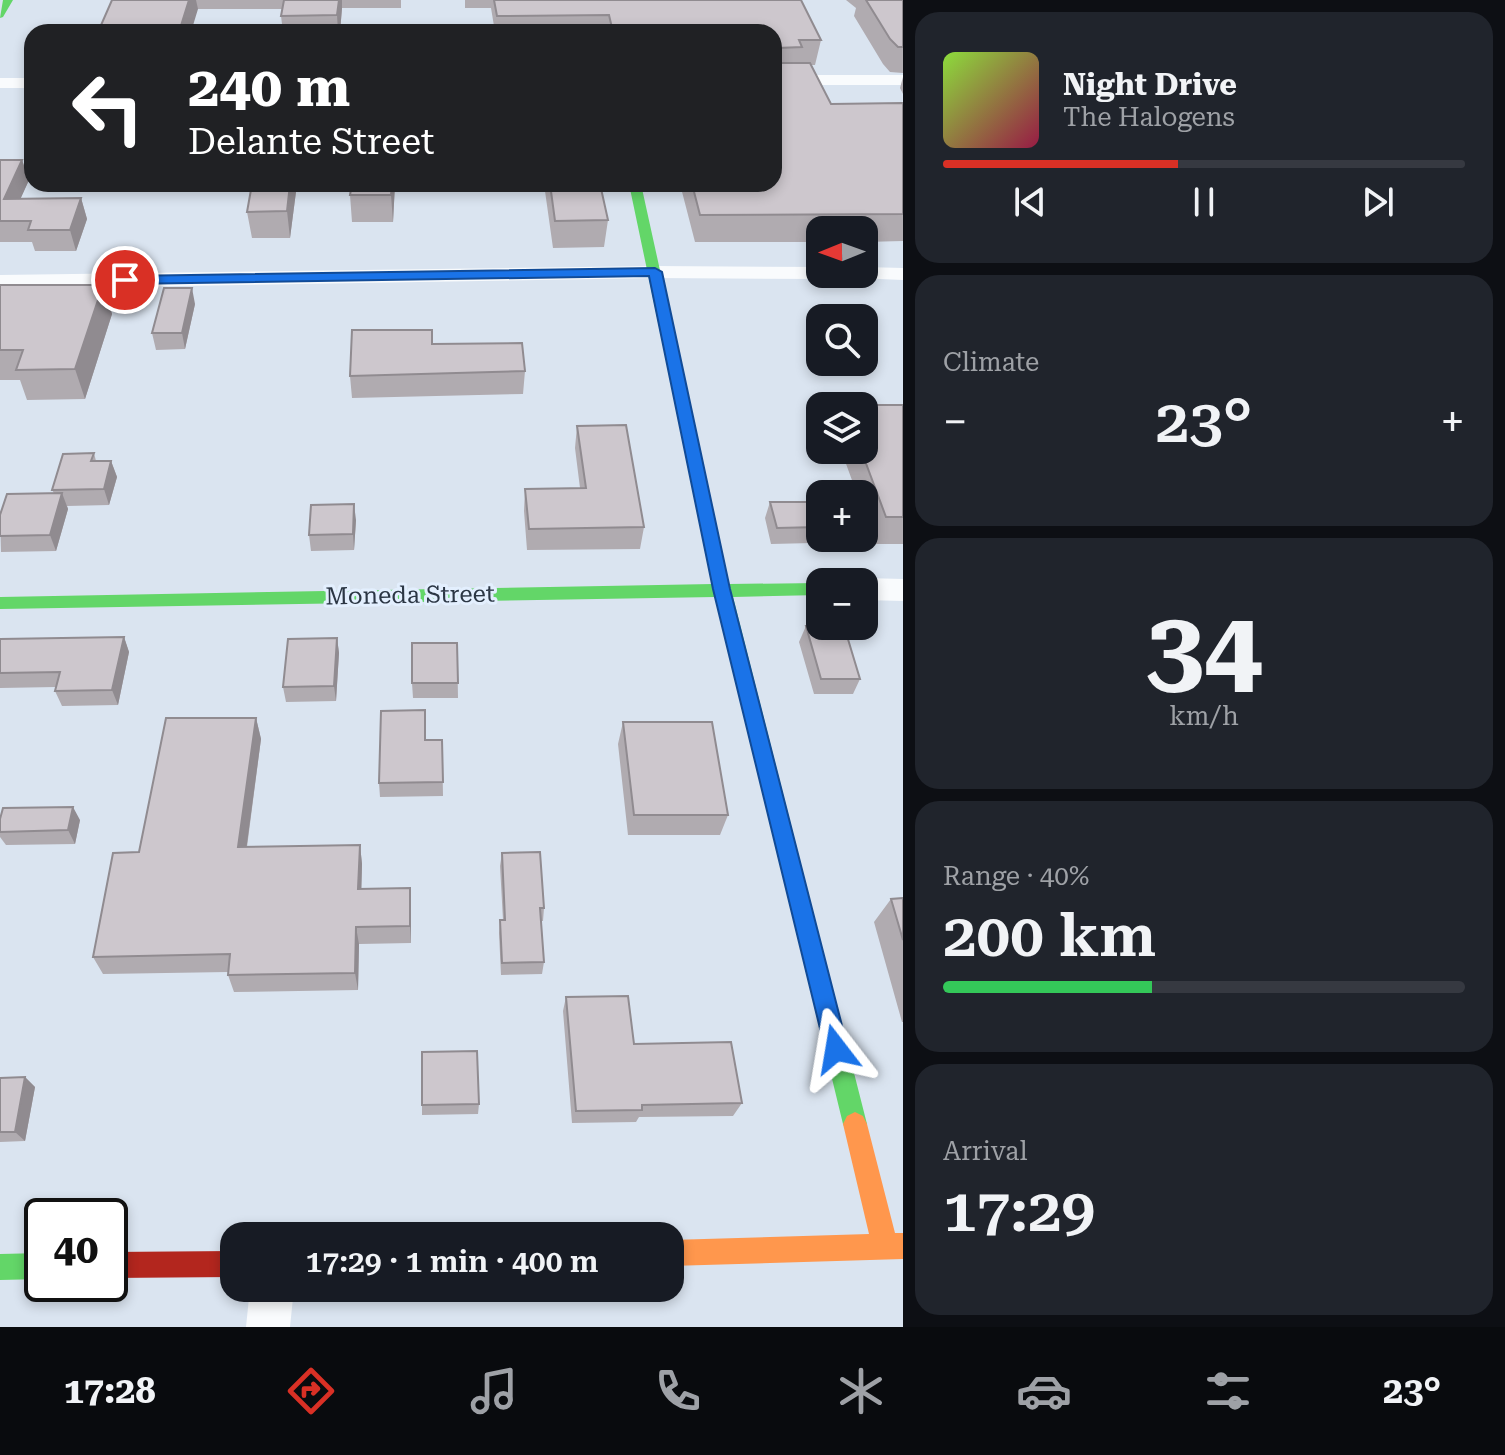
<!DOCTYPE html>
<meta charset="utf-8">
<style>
:root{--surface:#171b24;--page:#20242c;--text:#f1f3f6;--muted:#9ea1a6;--line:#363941;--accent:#d93025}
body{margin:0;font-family:"Roboto Serif",serif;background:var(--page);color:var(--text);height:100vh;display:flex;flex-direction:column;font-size:30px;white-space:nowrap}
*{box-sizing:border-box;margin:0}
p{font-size:26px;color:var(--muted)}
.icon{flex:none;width:44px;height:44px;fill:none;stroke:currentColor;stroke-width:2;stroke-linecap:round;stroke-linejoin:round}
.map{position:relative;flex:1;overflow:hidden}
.side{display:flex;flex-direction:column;gap:12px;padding:12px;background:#0d0f14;width:602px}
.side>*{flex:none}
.hud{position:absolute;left:24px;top:24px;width:758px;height:168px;border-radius:24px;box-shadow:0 4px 12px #0003;background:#202124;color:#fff;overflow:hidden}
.needle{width:52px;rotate:269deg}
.fabs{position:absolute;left:806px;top:216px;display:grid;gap:16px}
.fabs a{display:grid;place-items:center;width:72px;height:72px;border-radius:16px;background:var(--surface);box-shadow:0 4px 12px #0003;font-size:40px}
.speed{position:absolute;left:24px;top:1198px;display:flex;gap:16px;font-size:40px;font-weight:700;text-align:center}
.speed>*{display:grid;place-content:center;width:104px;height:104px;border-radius:50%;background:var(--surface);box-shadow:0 4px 12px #0003;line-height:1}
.speed .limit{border:4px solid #111;border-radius:12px;background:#fff;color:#111}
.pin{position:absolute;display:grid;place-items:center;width:68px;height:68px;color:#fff;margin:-34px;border:4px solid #fff;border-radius:50%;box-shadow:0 2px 8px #0007}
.me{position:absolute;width:88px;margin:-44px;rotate:346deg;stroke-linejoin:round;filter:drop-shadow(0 0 6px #0008)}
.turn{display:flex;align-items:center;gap:28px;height:168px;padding:0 32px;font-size:36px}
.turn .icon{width:104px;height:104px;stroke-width:2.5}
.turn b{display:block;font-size:56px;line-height:68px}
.big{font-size:60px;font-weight:600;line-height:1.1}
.side .tile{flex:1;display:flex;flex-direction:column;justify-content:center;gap:12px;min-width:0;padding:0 28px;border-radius:24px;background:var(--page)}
.side .dial{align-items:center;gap:0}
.dial b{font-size:104px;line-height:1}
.song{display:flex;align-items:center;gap:24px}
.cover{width:96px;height:96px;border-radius:12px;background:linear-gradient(135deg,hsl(90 70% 55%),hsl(340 70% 35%))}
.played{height:8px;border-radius:4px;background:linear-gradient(90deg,var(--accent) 45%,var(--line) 45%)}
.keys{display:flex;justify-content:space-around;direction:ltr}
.heat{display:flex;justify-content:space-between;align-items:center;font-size:44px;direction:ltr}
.charge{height:12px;border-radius:6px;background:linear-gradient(90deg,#34c759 40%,var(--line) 0)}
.trip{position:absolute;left:220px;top:1222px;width:464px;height:80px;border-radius:24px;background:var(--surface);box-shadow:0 4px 12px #0003;font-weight:600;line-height:80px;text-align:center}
.tab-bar{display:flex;height:128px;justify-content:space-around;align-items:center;background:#090b0e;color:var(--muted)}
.tab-bar .icon{width:56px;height:56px}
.tab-bar .active{color:var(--accent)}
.tab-bar b{font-size:36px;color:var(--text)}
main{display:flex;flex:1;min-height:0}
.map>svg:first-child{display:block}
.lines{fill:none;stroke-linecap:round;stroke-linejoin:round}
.street{fill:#f9fbfd;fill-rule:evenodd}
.fast{fill:#63d668;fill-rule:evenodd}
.slow{fill:#ff974d;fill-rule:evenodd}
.jam{fill:#b3261e;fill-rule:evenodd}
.wall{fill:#b0abb0}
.shaded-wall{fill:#908b90}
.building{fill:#cdc7cd;stroke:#908b90;stroke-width:2}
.route{fill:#1a73e8;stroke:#114b97;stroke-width:2}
.labels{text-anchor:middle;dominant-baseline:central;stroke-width:6;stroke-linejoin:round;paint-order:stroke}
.street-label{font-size:24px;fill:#2b3644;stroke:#e3effe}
</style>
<main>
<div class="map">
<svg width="903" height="1327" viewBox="0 0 903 1327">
<rect width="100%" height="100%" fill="#dae4f0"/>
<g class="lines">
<path class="street" d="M774,75h129v10h-129z
M0,78h32v10h-32z
M655,266l165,1v7h10l-10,5 -165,-1 -655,11v-14z
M864,267l39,1v12l-47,-2 -2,-4h10z
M864,578l39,1v22l-39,-1v-18h-10z
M250,1288h44l-4,39h-44z"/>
<path class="fast" d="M3,0h10l-10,17 -3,1z
M629,184h12l88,400 91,-1v12l-87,2 134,527 -4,8 -8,4 -8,-4 -4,-8 -128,-527 -715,12v-12l713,-13z
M42,1253v26l-42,1v-26z"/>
<path class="slow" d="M855,1112l8,4 4,8 28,109h8v26l-233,7v-26l199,-6 -26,-110 4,-8z"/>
<path class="jam" d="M234,1251v26l-124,1v-26z"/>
</g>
<path class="wall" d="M112,0h289v8h-59l-2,24h-57l-2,-16 2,-7h-85z
M465,0h336l20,40 -6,25h-4l20,39 72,-1v138l-39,1v-12h-44v12h-125l-15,-58h94v-152h-279l-4,-24h-26z
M846,0h57v73l-13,-1 -7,-8 -29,-48 2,-8z
M903,77v17l-3,-6z
M0,160h22l7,20 -9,19 61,-1 6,21 -11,32h-41l-3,-9h-32z
M297,184l-7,54h-38l-5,-26z
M395,184l-2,38h-41l-2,-27z
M544,184h56l8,36 -4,27 -51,1z
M0,285h103l9,29 -27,85 -58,1 -7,-20h-20z
M195,304l-10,45 -29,1 -4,-17z
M525,371l-2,23 -171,4 -2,-22z
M903,405v139h-28l-11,-30v-20h-7l-16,-44h23z
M577,426l67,101 -4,22 -113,1 -3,-39 1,-22 55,-1 -5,-40z
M94,453l2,8h15l6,16 -8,28 -42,1 1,3 -12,42 -55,1 -1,-37 54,-22 -2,-3z
M770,502l49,25 -6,16 -42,1 -6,-26z
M356,520l-2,30 -43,1 -2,-16z
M806,626l54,53 -7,15h-39l-15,-52z
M124,637l5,15 -11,53 -56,1 -7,-15 1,-4 -56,1v-49z
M337,638l2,15 -3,48 -50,1 -3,-15z
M457,643l1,55h-45l-1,-15z
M256,718l5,21 -14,108 113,-2 2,19 -1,25 50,18v36l-52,1 -1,46 -124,2 -6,-17v-3l-125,2 -10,-17z
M623,722l105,93 -8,20h-92l-10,-91z
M425,740h17l1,56 -63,1 -1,-14z
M0,819l80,1 -5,24 -69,1 -6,-8z
M502,853l42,55 -1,13h-2l3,41 -2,12 -41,1 -2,-42 1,-13h3l-3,-54z
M903,898v124h-1l-28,-100 17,-23z
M566,997l68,47 108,59 -9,13 -94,1 -3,5 -64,1 -9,-112z
M25,1077l10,10 -10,54 -25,1v-64z
M479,1104l-1,10 -56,1v-10z"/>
<path class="shaded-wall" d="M189,0h7l2,9 -7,23h-12z
M339,0h3v8l-2,24h-2l-1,-17z
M22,160l7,20 -18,40 -7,-21z
M290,184h7l-7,54 -3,-27z
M392,184h3l-2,38 -2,-27z
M81,198l6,21 -11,32 -6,-21z
M103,285l9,29 -27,85 -10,-30z
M192,288l3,16 -10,45 -3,-16z
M111,461l6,16 -8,28 -5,-16z
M62,493l6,16 -12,42 -6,-16z
M354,504l2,16 -2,30 -1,-16z
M124,637l5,15 -11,53 -6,-15z
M337,638l2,15 -3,48 -2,-15z
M256,718l5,21 -17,127 -6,-19z
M73,807l7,13 -5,24 -7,-14z
M360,845l2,19 -1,43 -3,-18z
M410,888l1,19v36l-1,-17z
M356,927l3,17 -1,46 -3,-17z
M25,1077l10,10 -10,54 -10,-9z"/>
<path class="building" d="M112,0h77l-10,32h-81z
M284,0h55l-2,15 -56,1z
M494,0h307l20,40h-22l3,7 -24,1 -1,12 3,3h30l21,41 72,-1v111l-203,1 -8,-31h82v-152h-161l-4,-17 -112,1z
M866,0h37v47h-5l-8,-8z
M0,160h22l-18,39 77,-1 -11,32h-42l3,-9h-31z
M252,184h38l-3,27 -40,1z
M352,184h40l-1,11h-41z
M550,184h50l8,36 -53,1z
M0,285h103l-28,84 -59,1 7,-20h-23z
M164,288h28l-10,45h-30z
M352,330h80v14l90,-1 3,28 -175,5z
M845,405h58v112h-17l-25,-67h3v-44z
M626,425l18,102 -115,2 -4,-40 61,-1 -9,-62z
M94,453l-3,8h20l-7,28 -52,1 11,-36z
M62,493l-12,42 -50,1v-21l7,-21z
M770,502h41l8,25 -42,1z
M354,504l-1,30 -44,1 2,-30z
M806,626h38l16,53h-39z
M124,637l-12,53 -57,1 5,-19 -60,1v-34z
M337,638l-3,48 -51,1 5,-48z
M412,643h45l1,40h-46z
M425,710v30h17l1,42 -64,1 2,-72z
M166,718h90l-18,129 122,-2 -2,44 52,-1v38l-54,1 -1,46 -127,2 2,-21 -137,3 20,-104 26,-1z
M623,722h89l16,93h-94z
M73,807l-5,23 -68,2v-13l3,-11z
M540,852l4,56h-4l4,54 -42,1 -2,-43h5l-3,-67z
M903,898v42l-12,-41z
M628,996l6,48 97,-2 11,61 -100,2v5l-66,1 -10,-114z
M477,1051l2,53 -57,1v-53z
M25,1077l-10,55h-15v-54z"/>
<path class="route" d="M655,268l7,4 68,317 118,460 -4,8 -8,3 -8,-3 -3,-8 -112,-460 -64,-313 -524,8 -7,-4 7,-4z"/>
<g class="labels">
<g class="street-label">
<text transform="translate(410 595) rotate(-1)">Moneda Street</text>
</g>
</g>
</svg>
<div class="fabs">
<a><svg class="needle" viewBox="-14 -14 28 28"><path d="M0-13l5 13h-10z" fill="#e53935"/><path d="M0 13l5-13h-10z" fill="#9ea1a6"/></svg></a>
<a><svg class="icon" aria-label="search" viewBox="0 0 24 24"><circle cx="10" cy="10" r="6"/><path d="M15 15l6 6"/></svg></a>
<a><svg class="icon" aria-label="layers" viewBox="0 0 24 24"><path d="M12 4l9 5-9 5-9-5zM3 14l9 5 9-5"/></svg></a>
<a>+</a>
<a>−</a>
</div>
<div class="speed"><div class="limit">40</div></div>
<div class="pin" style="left:125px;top:280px;background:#d93025"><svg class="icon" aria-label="arrive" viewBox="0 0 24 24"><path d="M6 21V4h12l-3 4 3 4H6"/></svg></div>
<svg class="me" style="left:836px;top:1049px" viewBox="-20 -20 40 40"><path d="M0-17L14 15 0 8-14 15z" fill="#1a73e8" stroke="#fff" stroke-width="4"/></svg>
<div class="trip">17:29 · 1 min · 400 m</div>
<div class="hud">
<div class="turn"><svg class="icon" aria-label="left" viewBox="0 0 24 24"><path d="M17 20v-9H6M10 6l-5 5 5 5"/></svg><div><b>240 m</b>Delante Street</div></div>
</div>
</div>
<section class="side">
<div class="tile">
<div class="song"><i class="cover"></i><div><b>Night Drive</b><p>The Halogens</p></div></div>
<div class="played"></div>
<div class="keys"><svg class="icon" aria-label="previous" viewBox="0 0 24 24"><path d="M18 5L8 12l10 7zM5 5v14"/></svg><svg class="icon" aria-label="pause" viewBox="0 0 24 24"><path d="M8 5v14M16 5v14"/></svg><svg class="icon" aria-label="next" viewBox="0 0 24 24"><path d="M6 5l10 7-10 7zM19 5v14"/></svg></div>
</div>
<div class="tile"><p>Climate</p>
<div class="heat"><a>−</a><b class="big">23°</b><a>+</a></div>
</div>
<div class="tile dial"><b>34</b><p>km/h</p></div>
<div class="tile"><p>Range · 40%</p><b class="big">200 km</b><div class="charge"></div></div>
<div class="tile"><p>Arrival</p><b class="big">17:29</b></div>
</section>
</main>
<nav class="tab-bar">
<b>17:28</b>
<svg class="icon active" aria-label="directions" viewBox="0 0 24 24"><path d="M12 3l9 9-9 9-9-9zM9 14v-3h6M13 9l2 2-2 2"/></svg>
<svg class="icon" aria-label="music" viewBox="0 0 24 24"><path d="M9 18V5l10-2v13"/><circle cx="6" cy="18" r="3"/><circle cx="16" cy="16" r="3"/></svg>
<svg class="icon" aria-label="phone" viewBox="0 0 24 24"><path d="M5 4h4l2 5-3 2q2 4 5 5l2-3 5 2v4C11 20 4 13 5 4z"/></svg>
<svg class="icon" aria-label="climate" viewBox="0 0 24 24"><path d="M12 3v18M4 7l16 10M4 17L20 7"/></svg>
<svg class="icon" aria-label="car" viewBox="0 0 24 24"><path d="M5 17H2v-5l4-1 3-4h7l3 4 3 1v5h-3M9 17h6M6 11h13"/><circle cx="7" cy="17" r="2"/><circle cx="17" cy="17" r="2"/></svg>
<svg class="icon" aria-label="filters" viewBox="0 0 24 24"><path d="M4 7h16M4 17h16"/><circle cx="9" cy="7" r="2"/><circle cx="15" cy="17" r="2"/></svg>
<b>23°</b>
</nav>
